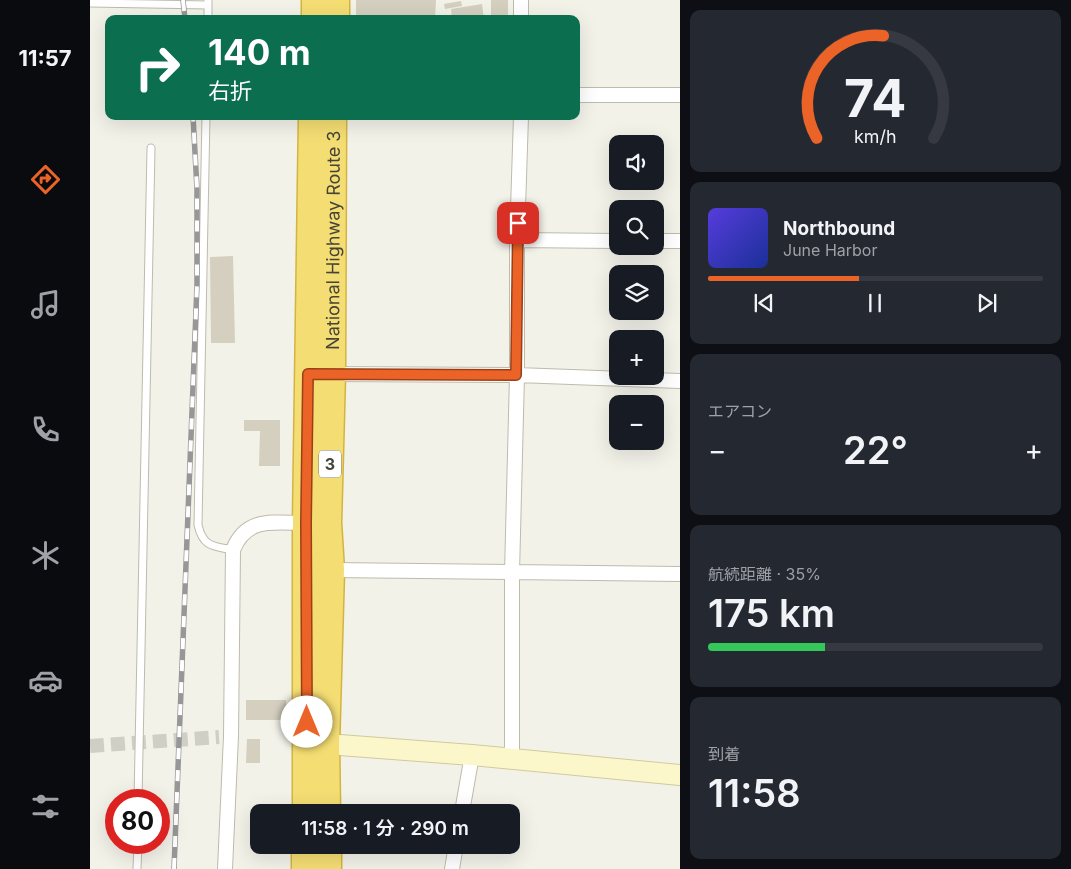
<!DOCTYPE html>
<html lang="ja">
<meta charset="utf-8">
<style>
:root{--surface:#171b24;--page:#242831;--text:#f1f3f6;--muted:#9ea1a6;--line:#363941;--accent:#ec6327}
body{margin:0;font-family:Inter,"Noto Sans JP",sans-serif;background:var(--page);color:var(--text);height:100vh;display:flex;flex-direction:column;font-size:19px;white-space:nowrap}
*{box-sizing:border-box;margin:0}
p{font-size:16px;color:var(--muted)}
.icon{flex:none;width:28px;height:28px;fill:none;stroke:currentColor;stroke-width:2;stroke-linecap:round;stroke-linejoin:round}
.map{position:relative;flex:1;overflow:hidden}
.details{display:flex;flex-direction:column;gap:10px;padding:10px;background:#0d0f14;width:391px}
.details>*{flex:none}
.guide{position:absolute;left:15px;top:15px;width:475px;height:105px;border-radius:10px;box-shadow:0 5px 20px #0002;background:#0b6e4f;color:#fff;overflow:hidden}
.tools{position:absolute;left:519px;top:135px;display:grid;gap:10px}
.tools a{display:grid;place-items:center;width:55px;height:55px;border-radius:10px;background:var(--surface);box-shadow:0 5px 20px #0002;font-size:25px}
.speed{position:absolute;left:15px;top:789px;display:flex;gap:10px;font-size:25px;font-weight:700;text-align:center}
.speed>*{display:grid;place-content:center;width:65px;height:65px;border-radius:50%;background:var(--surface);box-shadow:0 5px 20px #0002;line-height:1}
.speed .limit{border:8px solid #d22;background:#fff;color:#111}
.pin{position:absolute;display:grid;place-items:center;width:42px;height:42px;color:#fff;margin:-21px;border-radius:10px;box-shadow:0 2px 8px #0006}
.me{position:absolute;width:55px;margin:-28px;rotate:0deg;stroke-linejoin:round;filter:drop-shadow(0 0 4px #0008)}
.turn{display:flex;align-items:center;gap:18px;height:105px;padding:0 20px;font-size:22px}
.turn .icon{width:65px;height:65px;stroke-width:2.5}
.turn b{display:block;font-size:35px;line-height:42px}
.big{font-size:38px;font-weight:600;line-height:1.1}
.details .card{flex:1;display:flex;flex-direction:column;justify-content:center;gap:8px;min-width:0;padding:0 18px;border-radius:10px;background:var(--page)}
.details .dial{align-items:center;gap:0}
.dial svg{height:130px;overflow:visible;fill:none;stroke:var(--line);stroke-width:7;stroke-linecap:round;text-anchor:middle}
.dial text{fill:var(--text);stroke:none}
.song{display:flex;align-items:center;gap:15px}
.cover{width:60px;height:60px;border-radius:8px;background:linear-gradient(135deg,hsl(250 70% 55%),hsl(230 70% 35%))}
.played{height:5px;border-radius:2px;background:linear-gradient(90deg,var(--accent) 45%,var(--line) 45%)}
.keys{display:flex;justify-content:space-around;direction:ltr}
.heat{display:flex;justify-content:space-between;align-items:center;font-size:28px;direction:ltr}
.charge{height:8px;border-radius:4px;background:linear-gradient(90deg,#34c759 35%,var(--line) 0)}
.trip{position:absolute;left:160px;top:804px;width:270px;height:50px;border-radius:10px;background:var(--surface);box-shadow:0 5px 20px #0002;font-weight:600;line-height:50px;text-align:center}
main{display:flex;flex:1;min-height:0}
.tabs{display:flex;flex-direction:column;width:90px;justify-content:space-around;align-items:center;background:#090b0e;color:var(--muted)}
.tabs .icon{width:35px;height:35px}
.tabs .selected{color:var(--accent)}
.tabs b{font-size:22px;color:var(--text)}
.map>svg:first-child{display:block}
.building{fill:#d4cfbf}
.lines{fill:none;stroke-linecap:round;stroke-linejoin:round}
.street-tunnel{stroke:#d0cfc6;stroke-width:14;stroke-dasharray:14 7;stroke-linecap:butt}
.lane-casing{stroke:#bebbac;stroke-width:9}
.street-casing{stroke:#bebbac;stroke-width:16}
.secondary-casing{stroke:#d0ca9b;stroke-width:22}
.highway-casing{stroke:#d3b443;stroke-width:29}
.lane{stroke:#fff;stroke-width:7}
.street{stroke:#fff;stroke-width:14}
.secondary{stroke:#fbf7cb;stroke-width:20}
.highway{stroke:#f4dd73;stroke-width:26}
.rail-casing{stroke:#979797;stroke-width:5.5}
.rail{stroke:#fff;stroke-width:4;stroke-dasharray:11;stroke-linecap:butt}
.route-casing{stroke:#994019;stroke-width:12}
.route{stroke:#ec6327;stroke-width:9}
.labels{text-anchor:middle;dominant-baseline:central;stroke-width:5;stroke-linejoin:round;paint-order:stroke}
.shield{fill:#fff;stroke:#7e7b74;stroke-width:1}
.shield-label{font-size:16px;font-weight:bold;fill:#464338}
.street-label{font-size:18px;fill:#464338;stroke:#fff}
</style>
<main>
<nav class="tabs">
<b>11:57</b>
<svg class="icon selected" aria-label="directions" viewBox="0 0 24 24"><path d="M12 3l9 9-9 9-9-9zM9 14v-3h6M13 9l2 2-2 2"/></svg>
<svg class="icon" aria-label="music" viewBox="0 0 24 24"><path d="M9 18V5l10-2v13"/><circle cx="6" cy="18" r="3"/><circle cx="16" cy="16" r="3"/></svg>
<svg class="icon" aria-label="phone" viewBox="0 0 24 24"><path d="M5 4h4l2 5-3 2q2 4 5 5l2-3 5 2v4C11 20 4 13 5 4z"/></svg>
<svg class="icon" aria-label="climate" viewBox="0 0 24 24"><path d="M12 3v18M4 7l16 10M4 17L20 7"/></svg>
<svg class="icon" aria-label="car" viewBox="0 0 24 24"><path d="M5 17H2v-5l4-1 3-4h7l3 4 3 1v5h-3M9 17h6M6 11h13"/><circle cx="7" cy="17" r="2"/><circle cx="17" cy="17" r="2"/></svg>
<svg class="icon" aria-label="filters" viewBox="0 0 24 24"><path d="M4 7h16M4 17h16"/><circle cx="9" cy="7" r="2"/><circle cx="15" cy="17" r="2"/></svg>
</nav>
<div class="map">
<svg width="590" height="869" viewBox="0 0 590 869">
<rect width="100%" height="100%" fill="#f3f2e9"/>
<path class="building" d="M266,0h80l-1,19h-79z
M401,0h17v19h-17z
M371,1l1,5 -17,3 -1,-5z
M392,4l2,15h-32l-1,-10z
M143,256l2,87h-24l-1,-86z
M154,420h36v46h-21l1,-35h-16z
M156,700h40v20h-40z
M157,739h13v24h-14z"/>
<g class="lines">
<path class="street-tunnel" d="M0,746l129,-9"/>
<defs>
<path id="lane" d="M0,3l118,2v-5
M118,19v-14
M116,116l-8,409c5,22 15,21 35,25
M48,800l13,-652
M47,869l1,-27"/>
<path id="street" d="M431,0v19
M486,95h104
M427,240l101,1
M565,241h25
M237,374l190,1 163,6
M241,570l349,4
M422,758v-185l5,-198v-135l4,-124
M372,812l10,-57
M135,869l6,-133 2,-186c14,-36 45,-26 77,-27
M362,869l4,-24"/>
<path id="secondary" d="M223,743l159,12 208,20"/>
<g id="highway">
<path d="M225,19v-19"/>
<path d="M246,19v-19"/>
<path d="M216,812v-289l6,-407"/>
<path id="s1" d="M237,812l-1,-68 5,-174 -3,-47 4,-149 1,-258"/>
<path d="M238,845v24"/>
<path d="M215,869v-24"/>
</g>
</defs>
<use href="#lane" class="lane-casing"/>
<use href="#street" class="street-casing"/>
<use href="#secondary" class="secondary-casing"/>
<use href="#highway" class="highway-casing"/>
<use href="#lane" class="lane"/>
<use href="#street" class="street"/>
<use href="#secondary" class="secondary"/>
<use href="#highway" class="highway"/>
<defs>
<path id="rail" d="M93,0l2,19
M84,869l23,-584v-96l-4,-73"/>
</defs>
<use href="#rail" class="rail-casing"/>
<use href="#rail" class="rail"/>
</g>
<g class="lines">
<defs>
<path id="route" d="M217,722l-1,-199 2,-149 208,1 2,-152"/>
</defs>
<use href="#route" class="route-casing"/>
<use href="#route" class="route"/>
</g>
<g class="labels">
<rect class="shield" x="229" y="450.5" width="22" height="27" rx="4"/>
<g class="shield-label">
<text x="240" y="464">3</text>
</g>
<g class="street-label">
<text stroke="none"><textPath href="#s1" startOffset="572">National Highway Route 3</textPath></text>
</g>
</g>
</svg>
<div class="tools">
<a><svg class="icon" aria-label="sound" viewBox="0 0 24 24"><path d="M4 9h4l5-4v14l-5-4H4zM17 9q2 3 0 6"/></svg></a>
<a><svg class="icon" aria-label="search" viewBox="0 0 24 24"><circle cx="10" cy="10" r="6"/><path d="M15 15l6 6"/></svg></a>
<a><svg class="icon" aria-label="layers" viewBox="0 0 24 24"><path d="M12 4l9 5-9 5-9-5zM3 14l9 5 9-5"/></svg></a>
<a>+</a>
<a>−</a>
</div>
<div class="speed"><div class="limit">80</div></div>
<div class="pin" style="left:428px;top:223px;background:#d93025"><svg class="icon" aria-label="arrive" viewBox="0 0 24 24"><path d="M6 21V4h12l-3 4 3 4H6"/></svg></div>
<svg class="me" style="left:217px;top:722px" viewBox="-20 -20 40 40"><circle r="19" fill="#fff"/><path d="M0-13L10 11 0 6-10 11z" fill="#ec6327"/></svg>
<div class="trip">11:58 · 1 分 · 290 m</div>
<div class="guide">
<div class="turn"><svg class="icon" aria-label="right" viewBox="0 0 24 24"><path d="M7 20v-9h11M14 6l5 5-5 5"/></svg><div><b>140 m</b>右折</div></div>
</div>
</div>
<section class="details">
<div class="card dial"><svg viewBox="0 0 100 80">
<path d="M14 69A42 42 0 1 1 86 69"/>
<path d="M14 69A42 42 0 0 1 55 6" stroke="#ec6327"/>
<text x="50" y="56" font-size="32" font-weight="700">74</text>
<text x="50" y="72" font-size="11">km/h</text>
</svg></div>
<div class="card">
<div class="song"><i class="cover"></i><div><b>Northbound</b><p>June Harbor</p></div></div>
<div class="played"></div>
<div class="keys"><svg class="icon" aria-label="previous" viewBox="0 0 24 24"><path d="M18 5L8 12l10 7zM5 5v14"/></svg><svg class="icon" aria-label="pause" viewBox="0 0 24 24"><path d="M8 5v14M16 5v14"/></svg><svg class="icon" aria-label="next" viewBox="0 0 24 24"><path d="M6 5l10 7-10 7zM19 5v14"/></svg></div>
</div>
<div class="card"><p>エアコン</p>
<div class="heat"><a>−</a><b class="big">22°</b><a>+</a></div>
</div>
<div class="card"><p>航続距離 · 35%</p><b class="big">175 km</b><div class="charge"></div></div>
<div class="card"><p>到着</p><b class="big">11:58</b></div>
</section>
</main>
